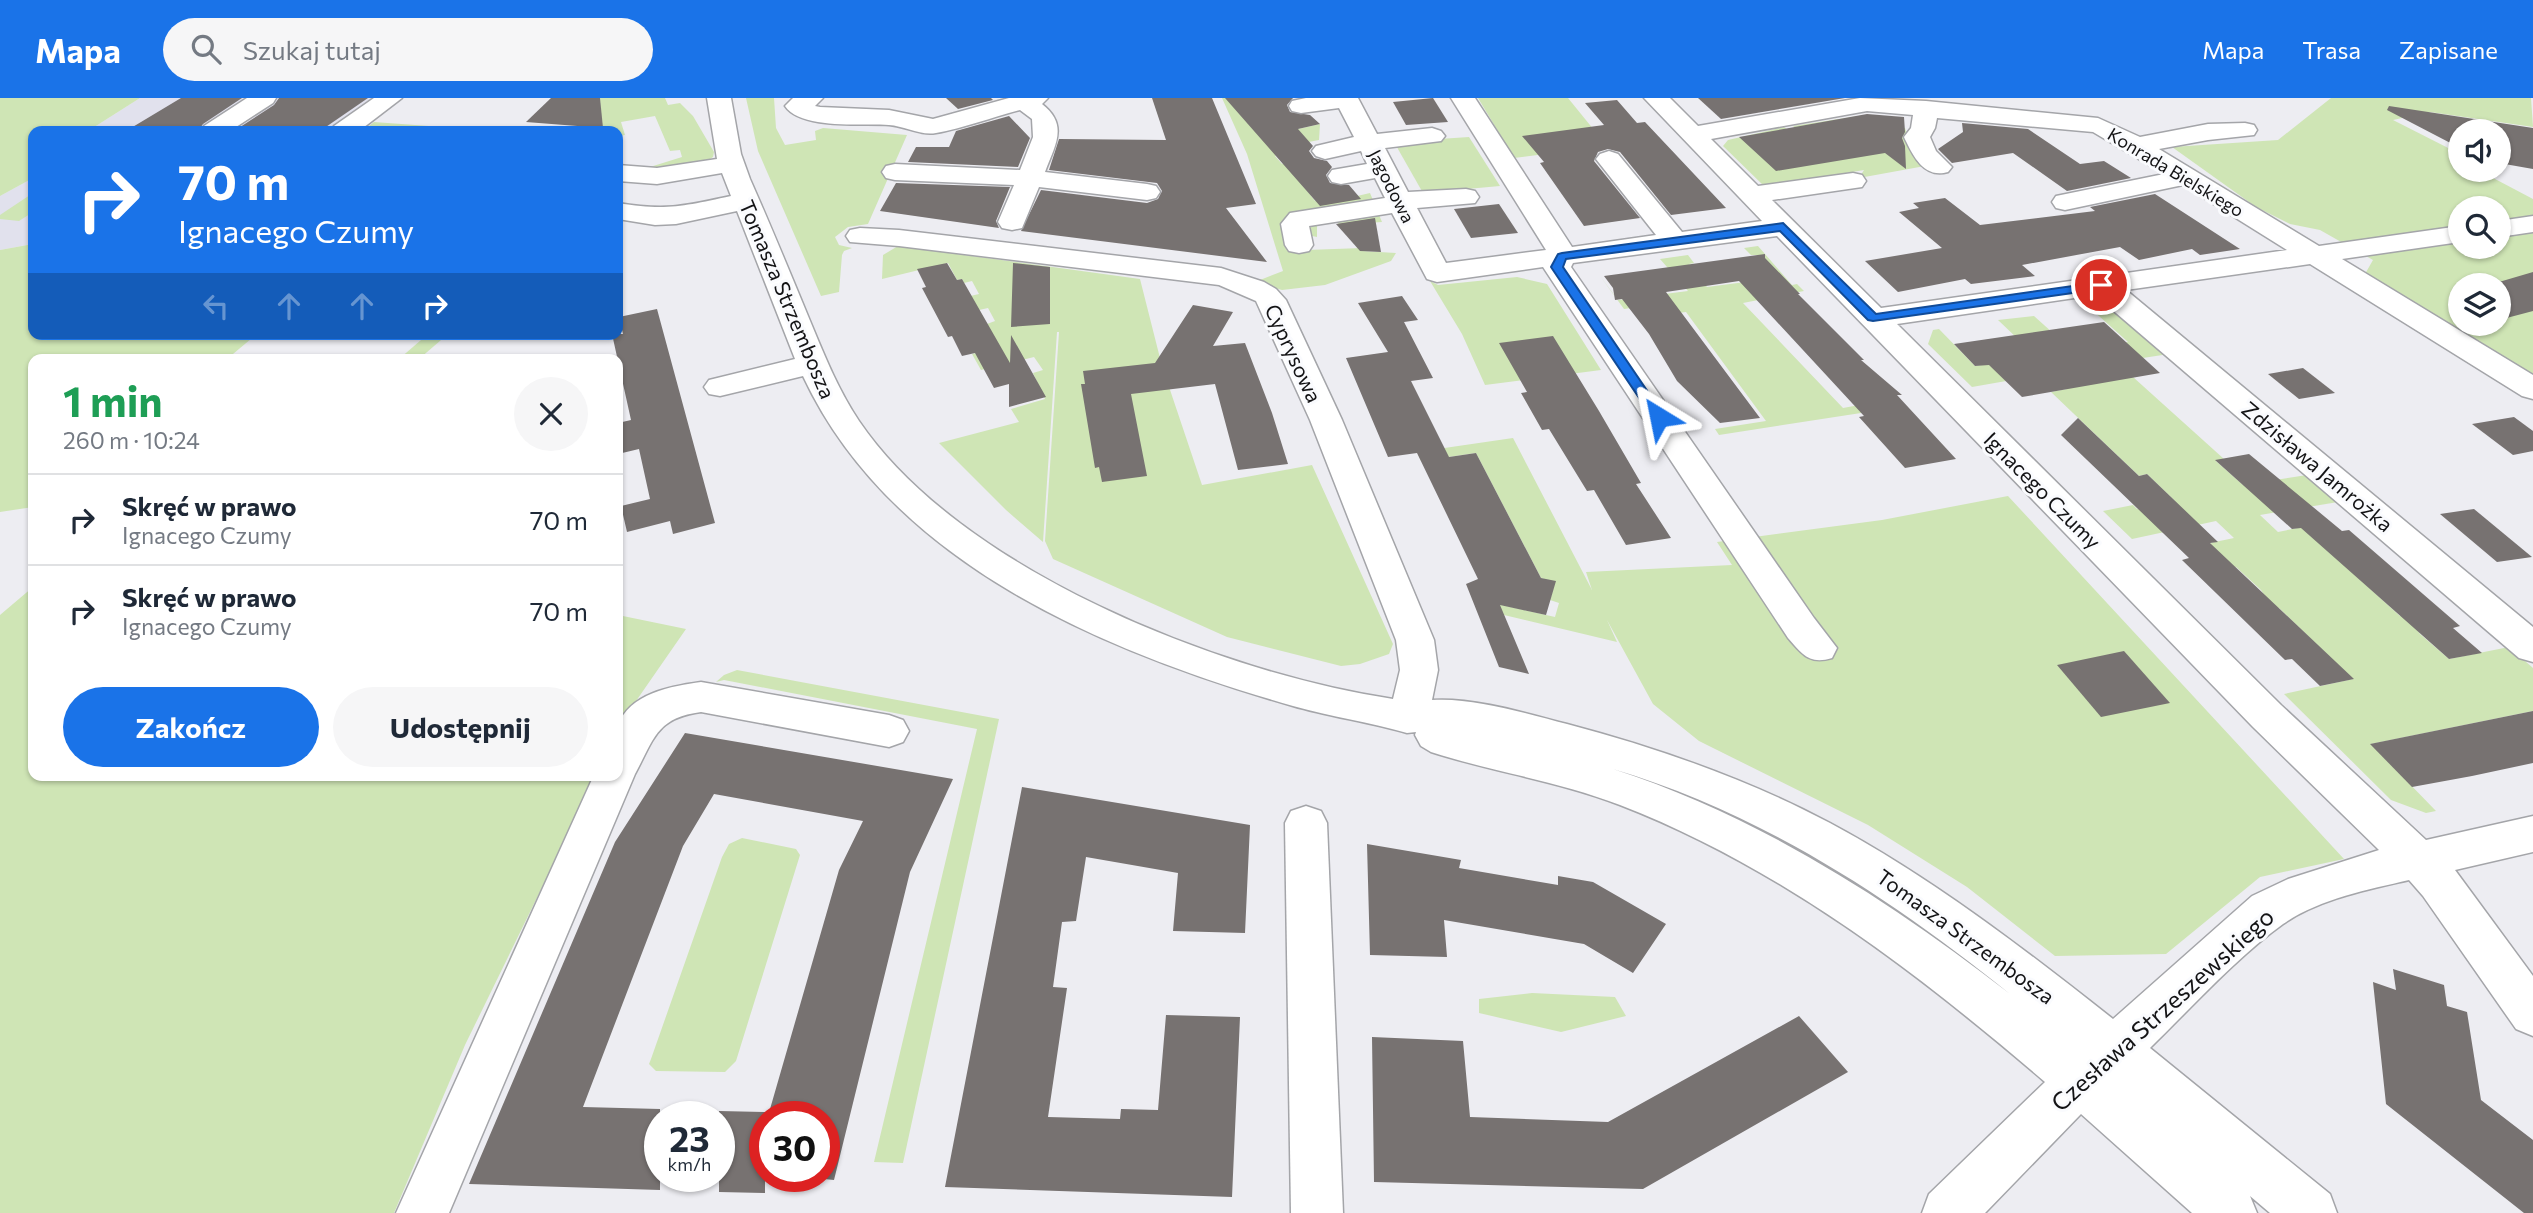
<!DOCTYPE html>
<html lang="pl">
<head>
<meta charset="utf-8">
<style>
	body { margin:0; font-family:Commissioner,sans-serif; background:#f6f6f7; color:#1f2937; height:100vh; display:flex; flex-direction:column; font-size:26px; white-space:nowrap }
	* { box-sizing:border-box; margin:0 }
	p { font-size:23px; color:#747a83 }
	.icon { flex:none; width:38px; height:38px; fill:none; stroke:currentColor; stroke-width:2; stroke-linecap:round; stroke-linejoin:round }
	.map { position:relative; flex:1; overflow:hidden }
	.panel { position:absolute; left:28px; top:256px; width:595px; height:427px; display:flex; flex-direction:column; background:#fff; border-radius:14px; box-shadow:0 2px 5px #0004 }
	.panel>* { flex:none }
	.top-card { position:absolute; left:28px; top:28px; width:595px; height:214px; border-radius:14px; box-shadow:0 2px 5px #0004; background:#1a73e8; color:#fff; overflow:hidden }
	.buttons { position:absolute; left:2448px; top:21px; display:grid; gap:14px }
	.buttons a { display:grid; place-items:center; width:63px; height:63px; border-radius:50%; background:#fff; box-shadow:0 2px 5px #0004; font-size:35px }
	.speed { position:absolute; left:644px; top:1003px; display:flex; gap:14px; font-size:35px; font-weight:700; text-align:center }
	.speed>* { display:grid; place-content:center; width:91px; height:91px; border-radius:50%; background:#fff; box-shadow:0 2px 5px #0004; line-height:1 }
	.speed small { font-size:18px; font-weight:400 }
	.speed .limit { border:10px solid #d22; background:#fff; color:#111 }
	.pin { position:absolute; display:grid; place-items:center; width:60px; height:60px; color:#fff; margin:-30px; border:4px solid #fff; border-radius:50%; box-shadow:0 2px 7px #0007 }
	.me { position:absolute; width:77px; margin:-38px; rotate:325deg; stroke-linejoin:round; filter:drop-shadow(0 0 5px #0008) }
	.turn { display:flex; align-items:center; gap:24px; height:147px; padding:0 35px; font-size:32px }
	.turn .icon { width:91px; height:91px; stroke-width:2.5 }
	.turn b { display:block; font-size:49px; line-height:60px }
	.lanes { display:flex; align-items:center; height:66px; padding:0 35px; background:#0003; justify-content:center; gap:35px; direction:ltr }
	.lanes .off { opacity:.35 }
	.round { display:grid; place-items:center; flex:none; width:74px; height:74px; border-radius:37px; background:#f6f6f7 }
	.overview { display:flex; align-items:center; justify-content:space-between; height:119px; padding:0 35px }
	h1 { font-size:42px; font-weight:700; line-height:52px; color:#1e9e55 }
	.button { display:flex; gap:14px; margin-top:auto; padding:14px 35px }
	.button a { flex:1; height:80px; border-radius:42px; background:#1a73e8; color:#fff; font-size:28px; font-weight:700; line-height:80px; text-align:center }
	.button a+a { background:#f6f6f7; color:#1f2937 }
	ul { padding:0; list-style:none }
	li { display:flex; align-items:center; gap:21px; height:91px; padding:0 35px; border-top:2px solid #e0e1e3 }
	li div { flex:1 }
	li b { display:block; font-size:26px }
	li em { font-style:normal }
	header { display:flex; align-items:center; gap:42px; box-sizing:border-box; height:98px; padding:0 35px; background:#1a73e8; color:#fff }
	header strong { font-size:33px }
	nav { display:flex; gap:38px; margin-inline-start:auto; font-size:24px }
	.search { width:490px; height:63px; background:#f6f6f7; display:flex; align-items:center; gap:18px; box-sizing:border-box; padding:0 24px; border-radius:38px; color:#747a83; font-size:26px }
	.map>svg:first-child { display:block }
	.built { fill:#e1e1ed }
	.green { fill:#cfe5b5; fill-rule:evenodd }
	.building { fill:#777271 }
	.lines { fill:none; stroke-linecap:round; stroke-linejoin:round }
	.minor-casing { stroke:#a4a5a9; stroke-width:3 }
	.minor { fill:#fff; fill-rule:evenodd }
	.route { fill:#1a73e8; stroke:#114b97; stroke-width:2 }
	.labels { text-anchor:middle; dominant-baseline:central; stroke-width:6; stroke-linejoin:round; paint-order:stroke }
	.far-street-label { font-size:18px; fill:#131315; stroke:#fafbfe }
	.street-label { font-size:21px; fill:#131315; stroke:#fafbfe }
	.near-street-label { font-size:24px; fill:#131315; stroke:#fafbfe }
</style>
</head>
<body>
<header>
<strong>Mapa</strong>
<div class="search"><svg class="icon" aria-label="search" viewBox="0 0 24 24"><circle cx="10" cy="10" r="6"/><path d="M15 15l6 6"/></svg>Szukaj tutaj</div>
<nav><a>Mapa</a><a>Trasa</a><a>Zapisane</a></nav>
</header>
<div class="map">
<svg width="2533" height="1115" viewBox="0 0 2533 1115">
	<rect width="100%" height="100%" fill="#ededf2"/>
	<!-- built -->
	<g class="built">
		<polygon points="140,0 375,0 328,33 88,33"/>
		<polygon points="33,80 33,146 0,152 0,98"/>
	</g>
	<!-- green -->
	<g class="green">
		<polygon points="0,0 140,0 88,33 33,33 33,80 0,98"/>
		<polygon points="600,0 665,0 668,7 680,5 693,18 714,54 713,59 702,66 699,64 663,70 650,69 682,59 680,52 670,53 655,18 621,24 625,37 619,38 618,33 555,33 556,28 601,31"/>
		<polygon points="746,0 774,0 776,30 785,47 816,42 815,33 823,30 907,37 868,126 848,129 835,139 839,147 852,150 844,153 842,157 839,194 821,198 758,53"/>
		<polygon points="1222,0 1250,0 1285,34 1320,26 1319,42 1293,47 1275,58 1282,66 1286,65 1315,103 1319,102 1323,106 1370,95 1382,124 1339,127 1338,125 1317,124 1317,139 1312,138 1307,152 1362,150 1362,153 1396,155 1391,163 1325,187 1282,192 1255,184 1283,173 1247,56"/>
		<polygon points="1478,0 1568,0 1607,48 1514,60"/>
		<path d="M2331,0H2531L2533,29L2430,14L2393,22L2460,56V72H2478L2533,101V278L2365,176L2373,162L2320,132L2290,126L2256,109L2172,49L2278,42ZM2460,110H2499V149H2460ZM2460,187H2499V226H2460Z"/>
		<polygon points="1865,17 1882,27 1905,30 1915,59 1925,68 1859,80 1864,72 1765,89 1723,48 1728,42 1784,29 1789,33 1797,31 1793,28"/>
		<polygon points="374,24 497,33 421,33 369,28"/>
		<polygon points="1469,39 1500,88 1423,95 1394,44"/>
		<polygon points="33,95 33,114 19,123 0,121 0,117"/>
		<polygon points="33,146 33,236 257,236 227,261 33,261 33,409 0,414 0,152"/>
		<polygon points="898,148 1140,181 1162,268 1202,387 1312,367 1393,546 1389,556 1360,566 1341,568 1227,539 1053,461 1045,443 1059,234 1057,234 1043,444 1006,412 939,345 1019,324 1011,311 1045,301 1033,275 1043,272 1034,259 981,272 972,256 997,250 987,226 995,223 988,210 943,220 936,206 979,196 972,183 964,185 962,181 957,182 948,165 882,181 883,157"/>
		<polygon points="1758,148 1792,187 1797,186 1804,193 1743,205 1843,310 1892,301 1900,309 1719,337 1715,331 1766,323 1686,214 1638,220 1631,210 1624,211 1600,178 1618,202 1688,193 1660,161 1688,157 1694,165 1689,166 1707,189 1776,180 1757,157 1751,157 1744,150"/>
		<polygon points="1517,179 1547,186 1601,272 1485,287 1462,236 1430,183 1438,187"/>
		<polygon points="2096,209 2123,218 2169,256 2123,263 2133,279 2224,361 2216,363 2243,387 2307,377 2338,404 2260,417 2278,434 2302,429 2400,518 2406,517 2420,536 2449,561 2509,549 2533,570 2533,613 2371,646 2436,713 2426,715 2391,702 2284,596 2353,581 2279,510 2273,511 2261,492 2236,469 2230,470 2210,445 2234,440 2216,423 2132,441 2103,413 2133,407 2137,411 2175,403 2147,376 2139,378 2051,294 2067,291 2029,279 1972,289 1928,246 1933,232 1939,231 1975,268 2037,259 1998,222 2034,218 2073,253 2128,244 2090,210"/>
		<polygon points="428,236 448,236 419,261 399,261"/>
		<polygon points="1513,340 1592,492 1586,474 1732,467 1717,444 1882,422 2008,398 2344,761 2260,779 2166,856 2055,858 1967,789 1868,727 1699,643 1653,606 1607,522 1617,544 1504,517 1498,506 1555,519 1559,505 1550,502 1555,484 1541,480 1476,355 1421,363 1417,354"/>
		<polygon points="33,489 33,677 597,677 465,947 394,1115 0,1115 0,517"/>
		<polygon points="618,517 686,531 627,616 618,634"/>
		<polygon points="737,572 999,621 903,1065 874,1064 977,631 724,582 716,584 724,577"/>
		<polygon points="742,740 796,751 800,757 736,963 725,974 656,973 649,966 651,961 722,759 729,746"/>
		<polygon points="1532,895 1615,899 1626,918 1561,934 1479,915 1479,901"/>
	</g>
	<!-- building -->
	<g class="building">
		<polygon points="181,0 242,0 203,26 198,33 126,33"/>
		<polygon points="279,0 368,0 320,33 234,33 274,7"/>
		<polygon points="551,0 600,0 603,30 526,24"/>
		<polygon points="946,0 991,0 993,2 958,11"/>
		<polygon points="1152,0 1212,0 1256,106 1226,110 1267,164 1021,133 1041,92 1147,105 1158,101 1162,93 1157,85 1049,72 1059,41 1166,42"/>
		<polygon points="1225,0 1293,0 1287,7 1290,14 1310,17 1320,26 1298,31 1313,48 1309,53 1314,60 1327,63 1332,69 1326,77 1330,85 1349,87 1361,101 1320,108"/>
		<polygon points="1433,0 1448,24 1406,27 1393,4"/>
		<polygon points="1698,0 1845,0 1721,21"/>
		<polygon points="1617,2 1637,25 1645,24 1726,110 1671,117 1620,54 1608,51 1598,54 1594,63 1640,120 1584,128 1540,65 1544,64 1522,38 1604,27 1585,5"/>
		<polygon points="2389,8 2533,30 2533,71 2499,65 2499,33 2460,33 2460,50 2387,12"/>
		<polygon points="1867,16 1904,19 1905,34 1902,40 1905,48 1906,71 1885,55 1776,73 1739,39"/>
		<polygon points="1009,18 1030,40 1018,69 908,64 916,49 949,49 956,33"/>
		<polygon points="1962,25 2028,31 2080,66 2104,63 2131,80 2067,93 2013,55 1952,65 1938,51 1963,34"/>
		<polygon points="896,85 1010,89 996,123 999,130 880,113"/>
		<polygon points="2155,96 2240,151 2200,157 2192,151 2139,162 2120,149 2022,167 2035,178 1971,186 1965,181 1898,194 1865,163 1942,150 1899,114 1919,110 1913,105 1945,100 1980,127 2095,113 2090,109"/>
		<polygon points="1499,106 1518,135 1471,140 1454,111"/>
		<polygon points="1375,120 1381,154 1360,153 1336,126"/>
		<polygon points="1765,156 1765,160 1800,196 1798,196 1864,262 1861,262 1902,297 1897,297 1956,361 1905,370 1859,319 1864,318 1739,183 1666,194 1760,320 1720,325 1677,283 1649,236 1622,201 1615,202 1613,190 1604,178"/>
		<polygon points="947,165 957,182 962,181 1010,265 1011,237 1046,299 1009,309 1009,286 994,290 975,255 962,258 952,238 948,239 922,190 926,189 917,171"/>
		<polygon points="1013,165 1050,169 1050,226 1011,229"/>
		<polygon points="2533,174 2533,213 2499,222 2499,184"/>
		<polygon points="1402,198 1418,222 1404,224 1433,280 1411,283 1449,359 1476,355 1541,480 1556,483 1546,517 1500,507 1529,576 1499,569 1466,486 1478,481 1417,355 1388,359 1346,260 1388,254 1358,205"/>
		<polygon points="1193,207 1233,214 1213,248 1245,245 1272,315 1288,366 1238,372 1215,286 1131,296 1147,378 1102,384 1099,369 1095,370 1081,286 1085,286 1083,273 1155,265"/>
		<polygon points="657,211 715,425 673,436 670,423 627,434 621,408 650,401 639,351 618,356 618,325 631,322 612,236 623,236 619,219"/>
		<polygon points="2104,224 2160,275 2022,299 1989,267 1975,268 1954,246"/>
		<polygon points="1553,238 1599,313 1641,385 1636,386 1671,440 1626,447 1594,392 1587,393 1549,331 1542,332 1521,295 1527,294 1499,245"/>
		<polygon points="2303,270 2335,295 2299,301 2268,276"/>
		<polygon points="2514,319 2533,333 2533,353 2513,357 2472,326"/>
		<polygon points="2078,320 2139,378 2147,376 2218,444 2210,445 2354,581 2320,588 2292,561 2285,562 2182,462 2189,460 2061,337"/>
		<polygon points="2249,356 2342,433 2349,432 2460,528 2453,530 2482,555 2449,561 2301,430 2292,431 2215,362"/>
		<polygon points="2474,411 2532,459 2497,464 2440,416"/>
		<polygon points="2124,553 2170,605 2101,619 2057,567"/>
		<polygon points="2533,613 2533,665 2472,678 2412,689 2370,646"/>
		<polygon points="685,635 953,681 910,774 834,1082 824,1081 824,1018 768,1018 839,772 863,723 714,696 683,748 583,1009 660,1011 660,1092 469,1086 615,744"/>
		<polygon points="1022,689 1250,727 1245,835 1173,833 1178,775 1086,759 1076,823 1062,824 1053,889 1067,890 1048,1019 1120,1021 1121,1011 1158,1012 1166,917 1240,919 1232,1099 945,1089"/>
		<polygon points="1367,746 1461,762 1459,770 1558,787 1558,778 1593,784 1666,826 1633,875 1584,846 1444,822 1447,859 1370,857"/>
		<polygon points="2393,871 2444,887 2447,908 2467,914 2481,1002 2533,1042 2533,1115 2524,1115 2386,1006 2373,884 2396,892"/>
		<polygon points="1799,918 1848,974 1643,1091 1374,1084 1372,939 1463,943 1470,1019 1608,1024"/>
		<polygon points="719,1013 765,1014 765,1095 719,1094"/>
	</g>
	<g class="lines">
		<!-- minor casing -->
		<g class="minor-casing">
			<g id="minor">
				<polygon points="247,0 276,0 273,5 230,33 201,33 204,28"/>
				<polygon points="374,0 402,0 359,33 331,33 334,28"/>
				<path d="M707,0H731L741,56L750,81C770,126 789,172 808,218C823,254 837,290 859,323C960,472 1220,575 1393,601L1400,572L1396,542L1310,322L1256,203L1219,187L899,148L850,144L846,138L850,132L860,130L899,132L1221,170L1264,184L1276,191L1286,202L1342,322L1434,542L1438,572L1432,602C1473,599 1528,616 1567,626C1658,650 1747,681 1830,725C1931,779 2023,850 2113,921L2252,798L2288,781L2379,752L2253,629L1777,138L1573,165L1571,169L1814,520L1837,550L1832,560C1809,567 1802,556 1788,540L1543,169L1437,184L1427,181L1392,115L1309,128L1313,147L1309,153L1299,155L1289,153L1285,147L1281,126L1290,115L1385,100L1375,80L1341,86L1332,84L1328,78L1332,72L1367,66L1361,53L1325,61L1316,58L1312,53L1316,48L1354,39L1339,10L1301,15L1292,13L1289,8L1292,3L1306,0H1358L1377,36L1432,30L1441,33L1445,38L1441,43L1385,50L1408,94L1466,91L1475,93L1479,99L1475,105L1417,110L1446,165L1546,152L1451,0H1475L1572,149L1656,137L1596,61L1600,56L1609,53L1618,56L1682,134L1762,123L1644,0H1670L1698,28L1860,0L1926,3L2098,20L2140,39L2208,26L2245,25L2254,27L2257,32L2254,37L2208,42L2159,51L2319,148L2460,128V144L2342,161L2533,277V301L2522,298L2310,166L2126,192L2533,529V564L2519,560L2095,197L1897,226L2281,607L2426,742L2533,718V754L2455,772L2533,878V938L2516,931L2423,798L2409,782C2367,792 2319,801 2283,826C2238,858 2190,911 2150,950L2330,1096L2337,1115H2270L2250,1098L2257,1115H2192L2081,1016L1985,1115H1922L1929,1096L2045,984C1917,874 1778,768 1620,707C1558,683 1493,674 1431,654L1421,648L1415,637L1416,634L1407,635C1370,624 1331,619 1293,608C1105,554 891,466 803,278L720,298L709,296L704,289L709,282L795,261L737,113L676,126L655,127L618,121V105C666,113 685,108 731,98L722,75L657,86L618,83V67L657,70L717,61ZM1867,13L1913,17L1911,30L1904,39C1913,58 1924,81 1948,74L1952,69L1936,53L1930,39L1935,30L1937,20L2093,34L2164,76L2056,98L2052,104L2056,110L2065,112L2183,87L2287,152L1881,210L1772,102L1862,89L1866,83L1862,77L1853,75L1758,88L1711,41ZM1613,671C1761,715 1891,800 2010,896C1890,803 1759,718 1613,671Z"/>
				<path d="M793,0H823L815,8L820,9L889,12L933,21L1009,0H1048L1042,6C1069,27 1055,47 1045,74L1147,86L1156,88L1160,94L1156,100L1147,102L1039,89L1022,130L1012,132L1002,130L998,124L1014,87L895,82L886,80L882,74L886,68L895,66L1020,72L1033,39L1032,21L1020,12C993,19 964,30 936,35C921,38 904,28 889,27C862,25 801,32 785,8Z"/>
				<polygon points="2533,118 2533,134 2499,139 2499,123"/>
				<path d="M701,584L889,617L903,622L909,633L903,644L889,649L701,614C656,620 654,641 635,676L449,1115H396L594,677H618C618,663 614,642 618,628C629,595 672,588 701,584Z"/>
				<polygon points="1306,708 1321,713 1327,725 1343,1115 1291,1115 1285,725 1291,713"/>
			</g>
		</g>
		<!-- minor -->
		<use href="#minor" class="minor"/>
	</g>
	<!-- route -->
	<polygon class="route" points="1783,125 1876,216 2101,184 2107,187 2101,191 1873,223 1868,222 1780,133 1566,161 1563,169 1665,319 1659,323 1654,322 1551,169 1558,156 1562,155"/>
	<g class="labels">
		<!-- far-street labels -->
		<g class="far-street-label">
			<text transform="translate(2176 74) rotate(31)">Konrada Bielskiego</text>
			<text transform="translate(1392 88) rotate(63)">Jagodowa</text>
		</g>
		<!-- street labels -->
		<g class="street-label">
			<text transform="translate(788 201) rotate(67)">Tomasza Strzembosza</text>
			<text transform="translate(1294 255) rotate(65)">Cyprysowa</text>
			<text transform="translate(2318 368) rotate(40)">Zdzisława Jamrożka</text>
			<text transform="translate(2043 392) rotate(45)">Ignacego Czumy</text>
			<text transform="translate(1966 838) rotate(36)">Tomasza Strzembosza</text>
		</g>
		<!-- near-street labels -->
		<g class="near-street-label">
			<text transform="translate(2162 911) rotate(-42)">Czesława Strzeszewskiego</text>
		</g>
	</g>
</svg>
<div class="buttons">
<a><svg class="icon" aria-label="sound" viewBox="0 0 24 24"><path d="M4 9h4l5-4v14l-5-4H4zM17 9q2 3 0 6"/></svg></a>
<a><svg class="icon" aria-label="search" viewBox="0 0 24 24"><circle cx="10" cy="10" r="6"/><path d="M15 15l6 6"/></svg></a>
<a><svg class="icon" aria-label="layers" viewBox="0 0 24 24"><path d="M12 4l9 5-9 5-9-5zM3 14l9 5 9-5"/></svg></a>
</div>
<div class="speed"><div>23<small>km/h</small></div><div class="limit">30</div></div>
<div class="pin" style="left:2101px;top:187px;background:#d93025"><svg class="icon" aria-label="arrive" viewBox="0 0 24 24"><path d="M6 21V4h12l-3 4 3 4H6"/></svg></div>
<svg class="me" style="left:1659px;top:319px" viewBox="-20 -20 40 40"><path d="M0-17L14 15 0 8-14 15z" fill="#1a73e8" stroke="#fff" stroke-width="4"/></svg>
<div class="top-card">
<div class="turn"><svg class="icon" aria-label="right" viewBox="0 0 24 24"><path d="M7 20v-9h11M14 6l5 5-5 5"/></svg><div><b>70 m</b>Ignacego Czumy</div></div>
<div class="lanes"><svg class="icon off" aria-label="left" viewBox="0 0 24 24"><path d="M17 20v-9H6M10 6l-5 5 5 5"/></svg><svg class="icon off" aria-label="ahead" viewBox="0 0 24 24"><path d="M12 20V5M6 11l6-6 6 6"/></svg><svg class="icon off" aria-label="ahead" viewBox="0 0 24 24"><path d="M12 20V5M6 11l6-6 6 6"/></svg><svg class="icon" aria-label="right" viewBox="0 0 24 24"><path d="M7 20v-9h11M14 6l5 5-5 5"/></svg></div>
</div>
<section class="panel">
<div class="overview"><div><h1>1 min</h1><p>260 m · 10:24</p></div><a class="round"><svg class="icon" aria-label="close" viewBox="0 0 24 24"><path d="M6 6l12 12M18 6L6 18"/></svg></a></div>
<ul>
<li><svg class="icon" aria-label="right" viewBox="0 0 24 24"><path d="M7 20v-9h11M14 6l5 5-5 5"/></svg><div><b>Skręć w prawo</b><p>Ignacego Czumy</p></div><em>70 m</em></li>
<li><svg class="icon" aria-label="right" viewBox="0 0 24 24"><path d="M7 20v-9h11M14 6l5 5-5 5"/></svg><div><b>Skręć w prawo</b><p>Ignacego Czumy</p></div><em>70 m</em></li>
</ul>
<div class="button"><a>Zakończ</a><a>Udostępnij</a></div>
</section>
</div>
</body>
</html>
